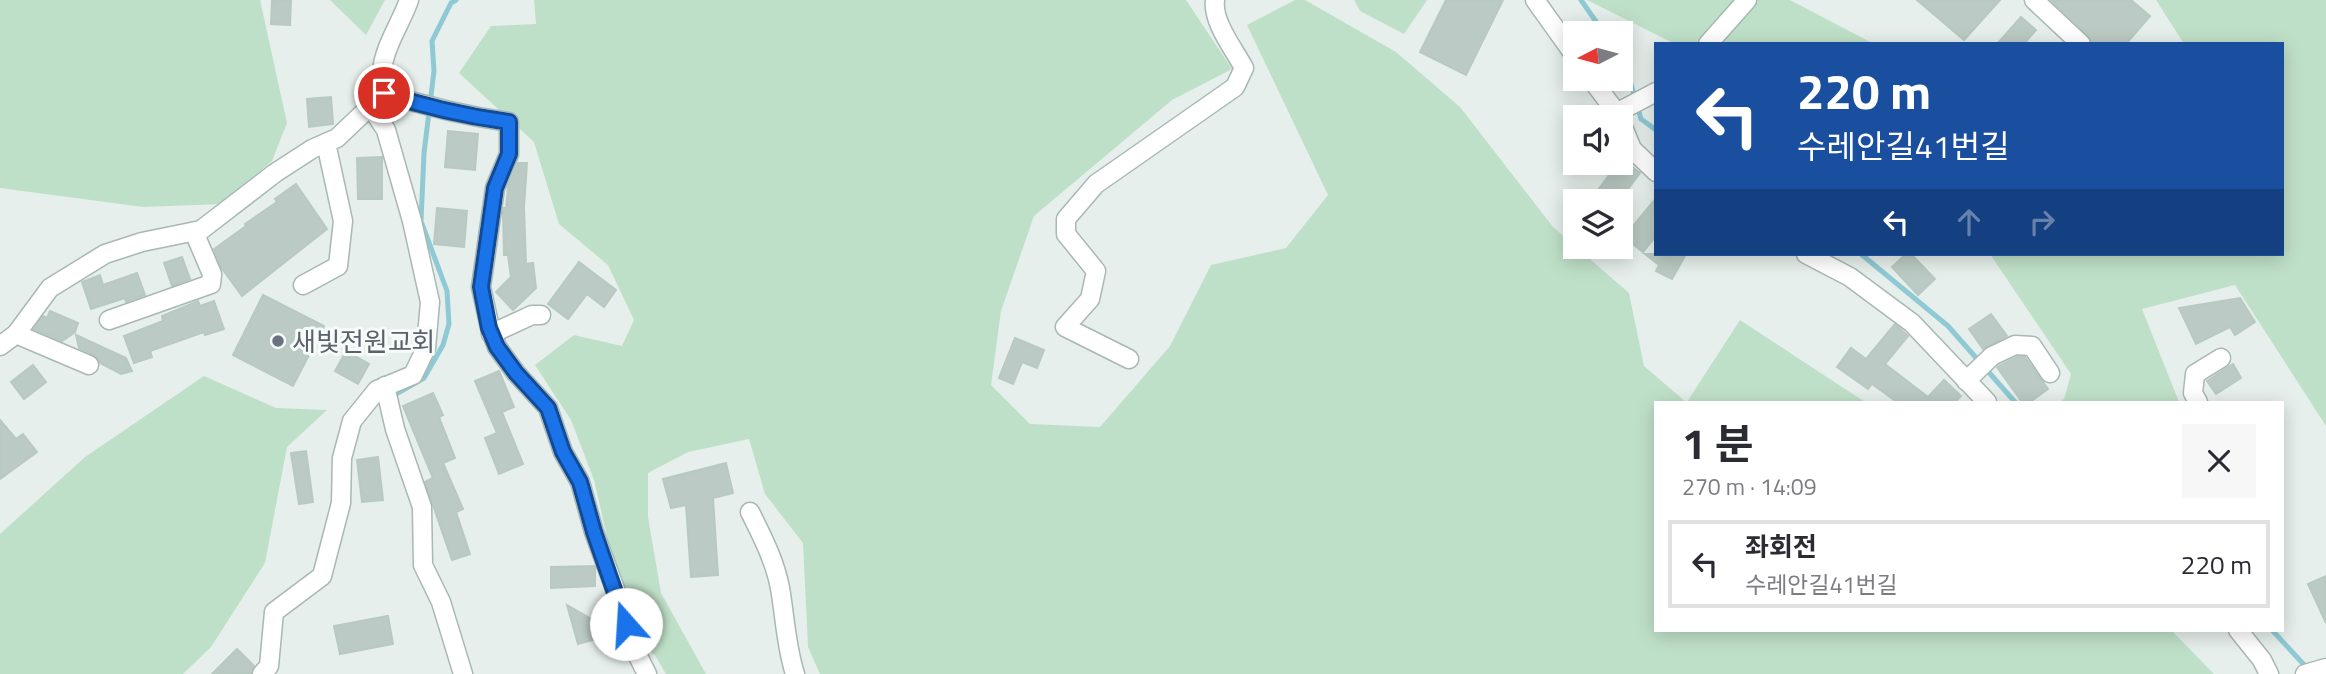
<!DOCTYPE html>
<html lang="ko">
<head>
<meta charset="utf-8">
<style>
	body { margin:0; font-family:"Titillium Web","Noto Sans KR",sans-serif; background:#f7f7f7; color:#2b2b33; height:100vh; display:flex; flex-direction:column; font-size:26px; white-space:nowrap }
	* { box-sizing:border-box; margin:0 }
	p { font-size:23px; color:#7c7c81 }
	.icon { flex:none; width:38px; height:38px; fill:none; stroke:currentColor; stroke-width:2; stroke-linecap:round; stroke-linejoin:round }
	.map { position:relative; flex:1; overflow:hidden }
	.details { position:absolute; left:1654px; top:401px; width:630px; height:231px; display:flex; flex-direction:column; background:#fff; border-radius:0px; box-shadow:0 4px 18px #0003 }
	.details>* { flex:none }
	.top-card { position:absolute; left:1654px; top:42px; width:630px; height:214px; border-radius:0px; box-shadow:0 4px 18px #0003; background:#1a4fa0; color:#fff; overflow:hidden }
	.needle { width:46px; rotate:264deg }
	.controls { position:absolute; left:1563px; top:21px; display:grid; gap:14px }
	.controls a { display:grid; place-items:center; width:70px; height:70px; border-radius:0px; background:#fff; box-shadow:0 4px 18px #0003; font-size:35px }
	.pin { position:absolute; display:grid; place-items:center; width:60px; height:60px; color:#fff; margin:-30px; border:4px solid #fff; border-radius:50%; box-shadow:0 2px 7px #0007 }
	.me { position:absolute; width:77px; margin:-38px; rotate:341deg; stroke-linejoin:round; filter:drop-shadow(0 0 5px #0008) }
	.turn { display:flex; align-items:center; gap:24px; height:147px; padding:0 28px; font-size:32px }
	.turn .icon { width:91px; height:91px; stroke-width:2.5 }
	.turn b { display:block; font-size:49px; line-height:60px }
	.lanes { display:flex; align-items:center; height:66px; padding:0 28px; background:#0003; justify-content:center; gap:35px; direction:ltr }
	.lanes .off { opacity:.35 }
	.round { display:grid; place-items:center; flex:none; width:74px; height:74px; border-radius:0px; background:#f7f7f7 }
	.head { display:flex; align-items:center; justify-content:space-between; height:119px; padding:0 28px }
	h1 { font-size:42px; font-weight:700; line-height:52px }
	ul { padding:0; list-style:none }
	li { display:flex; align-items:center; gap:21px; height:88px; margin:0 14px 10px; padding:0 14px; border:4px solid #e1e1e2; border-radius:0px }
	li div { flex:1 }
	li b { display:block; font-size:26px }
	li em { font-style:normal }
	.map>svg:first-child { display:block }
	.green { fill:#bfe0c8 }
	.lines { fill:none; stroke-linecap:round; stroke-linejoin:round }
	.stream { stroke:#8ec9d4; stroke-width:5 }
	.building { fill:#bbcac4; stroke:#b8c9c2; stroke-width:2 }
	.minor-casing { stroke:#a8b8b2; stroke-width:21 }
	.minor { stroke:#fff; stroke-width:18 }
	.route-casing { stroke:#114b97; stroke-width:18 }
	.route { stroke:#1a73e8; stroke-width:12 }
	.worship-dot { fill:#6b7280; stroke:#f7fbf9; stroke-width:2.5 }
	.labels { text-anchor:middle; dominant-baseline:central; stroke-width:6; stroke-linejoin:round; paint-order:stroke }
	.worship-label { font-size:26px; fill:#5b616d; stroke:#f7fbf9; text-anchor:start }
</style>
</head>
<body>
<div class="map">
<svg width="2326" height="674" viewBox="0 0 2326 674">
	<rect width="100%" height="100%" fill="#e6efeb"/>
	<!-- green -->
	<g class="green">
		<polygon points="0,0 260,0 287,123 272,161 222,204 143,207 0,188"/>
		<polygon points="330,0 385,0 366,35"/>
		<polygon points="534,0 1186,0 1232,69 1172,100 1034,216 1001,311 991,385 1030,424 1100,427 1170,346 1211,265 1286,248 1328,195 1247,25 1295,0 1305,0 1396,52 1460,107 1553,227 1629,293 1644,366 1686,402 1656,402 1656,630 2171,630 2214,674 820,674 808,647 803,543 765,494 749,439 688,452 648,473 648,517 661,593 706,674 666,674 655,655 631,642 594,480 571,420 535,365 574,335 622,346 634,320 608,265 559,224 534,142 459,73 491,26 536,24"/>
		<polygon points="1354,0 1427,0 1404,34 1360,11"/>
		<polygon points="1587,0 1790,0 1874,44 1675,44"/>
		<polygon points="2156,0 2326,0 2326,426 2235,285 2142,309 2179,402 2060,402 2064,399 2071,374 1990,254 2282,254 2282,44 2184,44"/>
		<polygon points="1740,320 1865,402 1687,402"/>
		<polygon points="204,376 276,408 327,410 287,447 265,563 211,647 183,674 0,674 0,534 85,457"/>
	</g>
	<g class="lines">
		<!-- stream -->
		<g class="stream">
			<polyline points="1581,0 1604,33"/>
			<polyline points="1620,62 1629,77 1641,119 1656,130"/>
			<polyline points="1861,254 1948,326 2015,402"/>
			<polyline points="396,394 424,378 443,345 449,324 447,291 421,221 424,153 434,71 432,41 451,3 456,0"/>
			<polyline points="2272,630 2307,668"/>
		</g>
	</g>
	<!-- building -->
	<g class="building">
		<polygon points="272,0 291,0 290,25 271,24"/>
		<polygon points="1446,0 1503,0 1466,75 1420,52"/>
		<polygon points="1917,0 2000,0 1964,40"/>
		<polygon points="2051,0 2131,0 2150,16 2126,44 2092,44 2089,36"/>
		<polygon points="2021,17 2036,30 2024,44 1997,44"/>
		<polygon points="331,97 333,124 309,127 307,99"/>
		<polygon points="448,131 478,134 475,170 445,167"/>
		<polygon points="382,157 382,199 358,199 357,158"/>
		<polygon points="1621,159 1640,173 1619,201 1590,201 1618,163 1620,163"/>
		<polygon points="518,163 527,163 524,208 526,264 533,263 536,288 513,310 496,292 511,277 508,255 504,255 503,212 504,208 506,208 508,187"/>
		<polygon points="296,184 327,229 242,296 221,267 214,249 246,226 245,224 277,202 275,199"/>
		<polygon points="1656,198 1656,236 1643,252 1624,237"/>
		<polygon points="437,208 467,211 464,247 434,244"/>
		<polygon points="1645,254 1686,254 1672,279 1656,271 1659,265"/>
		<polygon points="1906,254 1911,254 1935,279 1918,295 1892,267"/>
		<polygon points="182,257 190,279 172,286 164,263"/>
		<polygon points="579,262 616,290 604,307 587,294 568,319 548,304"/>
		<polygon points="137,273 145,295 126,302 125,298 91,309 82,282 100,275 103,285"/>
		<polygon points="263,295 324,326 293,386 233,355"/>
		<polygon points="2240,298 2255,322 2235,335 2230,327 2196,344 2179,308"/>
		<polygon points="198,301 200,306 214,301 224,329 205,335 204,332 150,351 152,357 134,363 124,336 163,321 162,316"/>
		<polygon points="50,311 78,323 75,332 62,341 34,329 43,316 47,318"/>
		<polygon points="1991,314 2007,336 1983,349 1969,329"/>
		<polygon points="1895,324 1908,336 1885,364 1928,397 1944,380 1961,396 1955,402 1897,402 1872,384 1868,389 1837,367 1851,348 1866,359"/>
		<polygon points="76,335 126,358 132,371 121,374 100,363 94,355 79,348"/>
		<polygon points="1015,338 1044,350 1037,368 1022,362 1013,384 999,378"/>
		<polygon points="346,351 369,364 358,384 335,371"/>
		<polygon points="2017,357 2025,357 2048,389 2030,402 2022,402 1997,367"/>
		<polygon points="2233,364 2241,378 2216,394 2207,381"/>
		<polygon points="33,365 46,382 24,399 11,382"/>
		<polygon points="499,371 514,407 502,412 523,464 499,474 485,438 497,433 475,381"/>
		<polygon points="433,393 443,415 439,417 455,458 443,463 463,509 456,512 470,554 452,560 425,482 433,478 403,406"/>
		<polygon points="0,420 16,439 23,434 37,452 0,479"/>
		<polygon points="306,451 313,502 299,504 291,453"/>
		<polygon points="378,457 383,500 362,502 357,460"/>
		<polygon points="726,463 733,493 713,498 718,575 691,577 686,505 671,508 663,479"/>
		<polygon points="595,566 595,586 551,588 551,567"/>
		<polygon points="2326,576 2326,623 2308,584"/>
		<polygon points="567,605 600,624 603,637 578,644"/>
		<polygon points="388,616 393,644 340,654 334,626"/>
		<polygon points="237,649 254,666 251,673 212,674"/>
	</g>
	<g class="lines">
		<!-- minor casing -->
		<g class="minor-casing">
			<g id="minor">
				<path d="M409,0C401,23 385,45 382,70C382,77 384,86 384,93C425,106 466,116 509,122V154L495,188L481,287L490,328L497,347L516,373L548,408L563,452L580,482L594,532L621,605L631,642L647,674"/>
				<polyline points="1535,0 1575,56"/>
				<polyline points="2034,0 2081,44"/>
				<polyline points="1708,44 1747,0"/>
				<polyline points="1591,79 1620,117"/>
				<polyline points="1618,112 1656,92"/>
				<polyline points="1620,120 1632,149 1656,172"/>
				<polyline points="1806,254 1850,277 1912,323 1987,402"/>
				<polyline points="303,285 338,266 343,221 326,143"/>
				<polyline points="109,320 211,284 212,274 194,232"/>
				<polyline points="16,334 89,365"/>
				<polyline points="491,334 532,315 541,315"/>
				<polyline points="0,346 16,334 50,288 105,254 142,242 201,230 275,173 312,149 337,138 379,98"/>
				<path d="M1129,359L1065,327L1090,299L1096,271L1066,234V219L1096,184L1235,87L1244,68C1234,49 1212,22 1215,0"/>
				<polyline points="1966,381 1992,356 2015,345 2032,346 2050,373"/>
				<polyline points="385,386 395,429 422,507 423,565 441,602 463,674"/>
				<polyline points="2198,402 2193,393 2195,374 2221,358"/>
				<path d="M750,512C762,536 775,561 780,588C785,617 786,646 795,674"/>
				<polyline points="2238,630 2262,660 2269,674"/>
				<polyline points="262,674 269,666 274,612 322,576 341,503 342,458 352,421 377,390 413,375 426,348 430,302 412,221 386,130 370,106"/>
				<polyline points="2305,674 2326,668"/>
			</g>
		</g>
		<!-- minor -->
		<use href="#minor" class="minor"/>
	</g>
	<g class="lines">
		<!-- route casing -->
		<g class="route-casing">
			<path id="route" d="M384,93C425,107 466,116 509,122V154L495,188L481,287L489,328L497,347L516,373L548,408L563,452L580,482L594,532L626,624"/>
		</g>
		<!-- route -->
		<use href="#route" class="route"/>
	</g>
	<!-- markers -->
	<circle class="worship-dot" cx="278" cy="341" r="7"/>
	<g class="labels">
		<!-- worship labels -->
		<g class="worship-label">
			<text x="292" y="341">새빛전원교회</text>
		</g>
	</g>
</svg>
<div class="controls">
<a><svg class="needle" viewBox="-14 -14 28 28"><path d="M0-13l5 13h-10z" fill="#e53935"/><path d="M0 13l5-13h-10z" fill="#7c7c81"/></svg></a>
<a><svg class="icon" aria-label="sound" viewBox="0 0 24 24"><path d="M4 9h4l5-4v14l-5-4H4zM17 9q2 3 0 6"/></svg></a>
<a><svg class="icon" aria-label="layers" viewBox="0 0 24 24"><path d="M12 4l9 5-9 5-9-5zM3 14l9 5 9-5"/></svg></a>
</div>
<div class="pin" style="left:384px;top:93px;background:#d93025"><svg class="icon" aria-label="arrive" viewBox="0 0 24 24"><path d="M6 21V4h12l-3 4 3 4H6"/></svg></div>
<svg class="me" style="left:626px;top:624px" viewBox="-20 -20 40 40"><circle r="19" fill="#fff"/><path d="M0-13L10 11 0 6-10 11z" fill="#1a73e8"/></svg>
<div class="top-card">
<div class="turn"><svg class="icon" aria-label="left" viewBox="0 0 24 24"><path d="M17 20v-9H6M10 6l-5 5 5 5"/></svg><div><b>220 m</b>수레안길41번길</div></div>
<div class="lanes"><svg class="icon" aria-label="left" viewBox="0 0 24 24"><path d="M17 20v-9H6M10 6l-5 5 5 5"/></svg><svg class="icon off" aria-label="ahead" viewBox="0 0 24 24"><path d="M12 20V5M6 11l6-6 6 6"/></svg><svg class="icon off" aria-label="right" viewBox="0 0 24 24"><path d="M7 20v-9h11M14 6l5 5-5 5"/></svg></div>
</div>
<section class="details">
<div class="head"><div><h1>1 분</h1><p>270 m · 14:09</p></div><a class="round"><svg class="icon" aria-label="close" viewBox="0 0 24 24"><path d="M6 6l12 12M18 6L6 18"/></svg></a></div>
<ul>
<li><svg class="icon" aria-label="left" viewBox="0 0 24 24"><path d="M17 20v-9H6M10 6l-5 5 5 5"/></svg><div><b>좌회전</b><p>수레안길41번길</p></div><em>220 m</em></li>
</ul>
</section>
</div>
</body>
</html>
